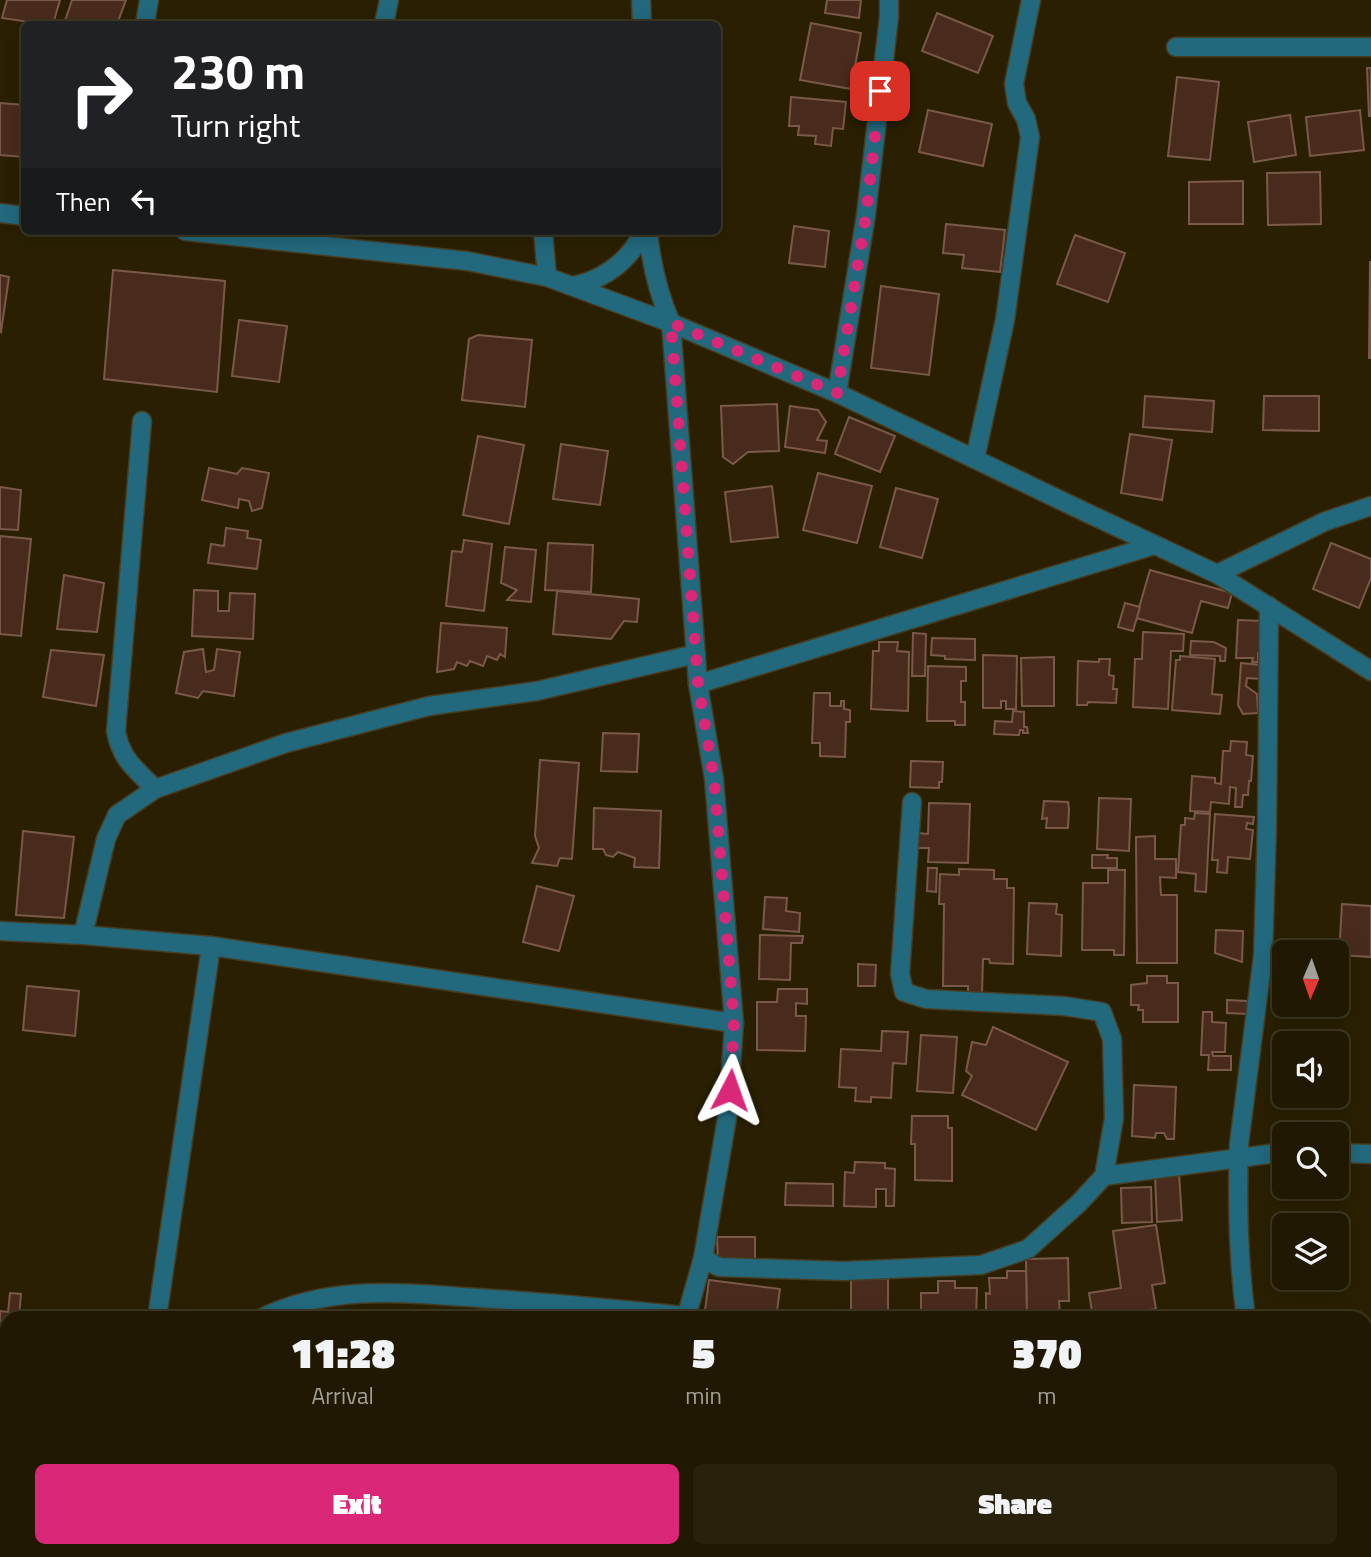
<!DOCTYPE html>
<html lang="en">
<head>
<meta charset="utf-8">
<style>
	body { margin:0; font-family:"Titillium Web",sans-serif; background:#28210b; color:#f1f3f6; height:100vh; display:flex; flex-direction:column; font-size:26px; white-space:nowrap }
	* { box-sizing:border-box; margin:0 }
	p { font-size:23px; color:#a2a099 }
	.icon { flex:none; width:38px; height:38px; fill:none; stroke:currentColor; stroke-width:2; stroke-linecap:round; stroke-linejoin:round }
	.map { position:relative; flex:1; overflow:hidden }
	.drawer { position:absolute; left:0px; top:1311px; width:1372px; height:247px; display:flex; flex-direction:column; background:#201801; border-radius:21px 21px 0 0; box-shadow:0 4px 18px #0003,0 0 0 2px #3d3723 }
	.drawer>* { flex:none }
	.top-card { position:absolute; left:21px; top:21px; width:700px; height:214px; border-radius:10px; box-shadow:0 4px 18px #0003,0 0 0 2px #3d3723; background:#202124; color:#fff; overflow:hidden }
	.needle { width:46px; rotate:182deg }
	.tools { position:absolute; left:1272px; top:940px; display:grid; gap:14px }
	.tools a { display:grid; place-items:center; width:77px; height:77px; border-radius:10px; background:#201801; box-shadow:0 4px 18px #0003,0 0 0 2px #3d3723; font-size:35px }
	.pin { position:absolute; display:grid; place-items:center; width:60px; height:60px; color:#fff; margin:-30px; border-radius:14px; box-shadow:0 4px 10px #0006 }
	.me { position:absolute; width:77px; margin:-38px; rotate:4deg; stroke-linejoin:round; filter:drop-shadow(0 0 5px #0008) }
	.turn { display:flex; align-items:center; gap:24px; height:147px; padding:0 35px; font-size:32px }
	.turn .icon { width:91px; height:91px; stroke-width:2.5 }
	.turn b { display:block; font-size:49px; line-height:60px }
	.then { display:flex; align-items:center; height:66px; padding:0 35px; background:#0003; gap:14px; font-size:26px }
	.eta { display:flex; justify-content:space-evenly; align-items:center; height:119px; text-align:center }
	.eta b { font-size:42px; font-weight:800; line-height:49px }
	.action { display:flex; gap:14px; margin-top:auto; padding:14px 35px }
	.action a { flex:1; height:80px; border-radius:10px; background:#db2777; color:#fff; font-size:28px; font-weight:800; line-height:80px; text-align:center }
	.action a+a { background:#28210b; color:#f1f3f6 }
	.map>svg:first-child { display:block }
	.building { fill:#492b1d; stroke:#7a594a; stroke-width:2 }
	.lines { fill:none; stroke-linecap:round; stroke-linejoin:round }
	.minor-casing { stroke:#463d20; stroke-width:21 }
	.tertiary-casing { stroke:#463d20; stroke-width:21 }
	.minor { stroke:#23697e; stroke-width:18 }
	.tertiary { stroke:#23697e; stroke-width:18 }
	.route { stroke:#db2777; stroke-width:12; stroke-dasharray:0 21.6 }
</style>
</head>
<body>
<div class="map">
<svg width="1371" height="1557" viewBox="0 0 1371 1557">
	<rect width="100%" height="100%" fill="#2a2001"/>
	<!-- building -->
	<g class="building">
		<polygon points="7,0 60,0 53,24 43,24 2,18"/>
		<polygon points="72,0 126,0 117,24 64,24"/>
		<polygon points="827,0 861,0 859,18 825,13"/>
		<polygon points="937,13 993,36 978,73 922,51"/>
		<polygon points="811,23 861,33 851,89 800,80"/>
		<polygon points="1367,68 1371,68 1371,116 1369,116"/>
		<polygon points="1177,77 1219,82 1210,160 1168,156"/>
		<polygon points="791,97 846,102 843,129 833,128 831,146 815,144 816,136 798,135 799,126 789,126"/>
		<polygon points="0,103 24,105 24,157 0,155"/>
		<polygon points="928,110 992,124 983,166 919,152"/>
		<polygon points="1360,110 1364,150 1310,156 1306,117"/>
		<polygon points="1290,115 1296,155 1254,162 1248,122"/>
		<polygon points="1320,172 1321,224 1268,225 1267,173"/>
		<polygon points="1243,181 1243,224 1189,224 1189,182"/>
		<polygon points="946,224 1005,230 1000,272 962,268 964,255 943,253"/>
		<polygon points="794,226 829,231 825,267 789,263"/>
		<polygon points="1075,235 1125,253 1108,302 1057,284"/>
		<polygon points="1370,262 1371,262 1371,358 1369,358"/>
		<polygon points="113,270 225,281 217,392 104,379"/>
		<polygon points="0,275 9,277 1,332 0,331"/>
		<polygon points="881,286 939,294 929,375 871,368"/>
		<polygon points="239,320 287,326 279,382 232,376"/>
		<polygon points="478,335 532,340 525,407 462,400 469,339"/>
		<polygon points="1145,396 1214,401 1212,432 1143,427"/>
		<polygon points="1264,396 1319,396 1319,431 1263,430"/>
		<polygon points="777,404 779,451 748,452 733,464 723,457 721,406"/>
		<polygon points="790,406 818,410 826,422 817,440 827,441 825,453 785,447"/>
		<polygon points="849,417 895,436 880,472 835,454"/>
		<polygon points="1130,434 1172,440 1162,500 1121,493"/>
		<polygon points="478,436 524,445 509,524 463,515"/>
		<polygon points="561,444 608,451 600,505 553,499"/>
		<polygon points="209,468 237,474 242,468 269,473 262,508 252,511 249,501 239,499 238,508 202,500"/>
		<polygon points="818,473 872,486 857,543 803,530"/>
		<polygon points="772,486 778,537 731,542 725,492"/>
		<polygon points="0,487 21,490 18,530 0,529"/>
		<polygon points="896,488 938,499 922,558 880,547"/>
		<polygon points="226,528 248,531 247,538 261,540 257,569 208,563 211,544 224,546"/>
		<polygon points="0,536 31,539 21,636 0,634"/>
		<polygon points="464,540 492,544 484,611 446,606 452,551 462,552"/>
		<polygon points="548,543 593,545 591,592 545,590"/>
		<polygon points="1331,543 1371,559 1371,578 1359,608 1313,589"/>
		<polygon points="505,547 536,550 531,602 507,600 517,590 501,583"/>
		<polygon points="1150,570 1232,593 1228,608 1201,601 1192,633 1136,618"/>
		<polygon points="64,575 104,583 97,632 57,629"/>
		<polygon points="194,590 218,591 218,611 229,611 230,593 255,594 253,639 192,636"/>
		<polygon points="557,591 639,599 637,622 624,621 611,639 553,634"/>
		<polygon points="1125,603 1140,607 1133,631 1118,627"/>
		<polygon points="1238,620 1264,621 1262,653 1258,653 1258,662 1252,662 1253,658 1236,658"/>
		<polygon points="441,623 507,628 505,657 500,654 497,660 487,656 483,666 470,661 467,666 457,662 454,669 437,672"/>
		<polygon points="1143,632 1184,634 1183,651 1171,651 1168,709 1133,707 1135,659 1142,659"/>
		<polygon points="913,633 926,634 925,676 912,676"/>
		<polygon points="932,638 975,639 975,660 945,659 945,656 931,655"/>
		<polygon points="1191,641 1214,642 1226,648 1225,661 1220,661 1220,656 1190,655"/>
		<polygon points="879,642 898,642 897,651 909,652 908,711 871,709 873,651 879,651"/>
		<polygon points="203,649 206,672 214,670 217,649 240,652 234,696 203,691 198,698 176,693 184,652"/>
		<polygon points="51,650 104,655 96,706 43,697"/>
		<polygon points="983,655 1017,656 1016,709 1006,709 1006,701 1001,701 1001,708 983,708"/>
		<polygon points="1180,656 1215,659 1212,694 1222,695 1220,714 1172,710 1176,660 1180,660"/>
		<polygon points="1054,657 1054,706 1022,706 1021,658"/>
		<polygon points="1099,659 1110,659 1109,675 1114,676 1113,689 1117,689 1116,703 1088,702 1087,705 1077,705 1078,661 1099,662"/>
		<polygon points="1241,663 1261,665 1260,679 1247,678 1246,686 1257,694 1258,713 1243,714 1238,705"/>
		<polygon points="928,666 966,667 966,681 961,681 961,702 965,702 965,725 955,725 955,721 927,721"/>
		<polygon points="814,693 830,693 830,706 841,706 841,701 844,701 844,709 850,710 850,722 846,722 845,757 820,756 820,743 812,743"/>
		<polygon points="1013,711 1024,712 1024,727 1027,727 1028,733 1023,733 1023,730 1020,730 1019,735 994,734 995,721 1012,722"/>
		<polygon points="603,733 639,734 637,772 601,771"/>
		<polygon points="1231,741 1247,742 1246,755 1253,756 1251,781 1249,781 1248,795 1243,795 1242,807 1235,807 1236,788 1230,787 1229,804 1211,802 1210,812 1190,811 1192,776 1215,778 1215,783 1221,784 1223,751 1230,751"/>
		<polygon points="540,760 579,763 572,859 560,858 557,866 532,863 539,848 535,836"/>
		<polygon points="911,761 943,762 942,782 939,782 939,788 910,787"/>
		<polygon points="1099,798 1131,799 1129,851 1097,849"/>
		<polygon points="1044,801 1068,802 1069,809 1068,828 1046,828 1047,818 1042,819"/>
		<polygon points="929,803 970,804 968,863 928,862 929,848 917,848 917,833 928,834"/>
		<polygon points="594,808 661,811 659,868 634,867 635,858 618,852 613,857 606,855 603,849 593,849"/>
		<polygon points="1195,813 1210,814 1206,892 1195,891 1196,874 1178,872 1181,825 1185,825 1185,818 1194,819"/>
		<polygon points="1215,814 1254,817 1253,824 1247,823 1246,829 1253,830 1250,859 1228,857 1227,873 1217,872 1218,860 1212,860"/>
		<polygon points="23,831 74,837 64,918 16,915"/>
		<polygon points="1155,836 1155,859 1176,859 1176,878 1160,877 1161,895 1177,895 1177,963 1137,963 1136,837"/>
		<polygon points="1092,855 1108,855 1107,858 1117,858 1117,868 1092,868"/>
		<polygon points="928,868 937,868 936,892 927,891"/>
		<polygon points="959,869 994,870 994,879 1007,879 1007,888 1014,888 1013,964 990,963 989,959 983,959 982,993 968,992 968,986 943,986 944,904 939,904 940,874 959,875"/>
		<polygon points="1108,870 1125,870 1124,955 1114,955 1114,950 1082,950 1083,883 1108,883"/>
		<polygon points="537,886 574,896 559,951 523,942"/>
		<polygon points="765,897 787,898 786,911 800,913 799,932 763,929"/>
		<polygon points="1029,903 1057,904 1056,914 1062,915 1061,956 1027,954"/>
		<polygon points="1342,904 1371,906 1371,957 1339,955"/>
		<polygon points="1216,930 1243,931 1242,962 1215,953"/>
		<polygon points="760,935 803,936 802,943 791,943 790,980 759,979"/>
		<polygon points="858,964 876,965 875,986 858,986"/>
		<polygon points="1147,976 1167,976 1167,983 1178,983 1178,1022 1143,1022 1143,1010 1138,1010 1139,1005 1131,1005 1131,985 1147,983"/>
		<polygon points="27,986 79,991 75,1036 23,1030"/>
		<polygon points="778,989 807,989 807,1004 796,1003 796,1016 806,1016 805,1051 757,1050 757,1002 777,1002"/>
		<polygon points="1227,1000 1247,1001 1247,1014 1227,1013"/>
		<polygon points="1203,1012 1212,1012 1212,1022 1226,1023 1225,1052 1212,1052 1213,1056 1231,1056 1231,1070 1208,1070 1209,1055 1201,1055"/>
		<polygon points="993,1027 1068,1062 1036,1130 962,1095 972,1076 966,1071 972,1042 986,1045"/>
		<polygon points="882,1031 908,1032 906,1064 893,1063 891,1098 871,1097 871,1102 855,1101 856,1088 839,1087 841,1049 881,1051"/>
		<polygon points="921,1035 957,1037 953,1093 917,1091"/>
		<polygon points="1134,1085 1176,1087 1174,1139 1167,1139 1164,1133 1156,1133 1155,1138 1132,1136"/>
		<polygon points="912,1116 948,1116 948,1128 952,1128 952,1181 915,1180 915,1144 911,1144"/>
		<polygon points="855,1162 885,1163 885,1168 895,1169 894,1206 886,1206 886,1189 876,1189 876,1207 844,1206 845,1172 854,1173"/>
		<polygon points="1179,1173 1182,1220 1157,1222 1155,1175"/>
		<polygon points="786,1183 833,1184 833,1206 785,1205"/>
		<polygon points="1151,1187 1152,1222 1122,1223 1121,1188"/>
		<polygon points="1156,1225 1165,1283 1152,1285 1156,1309 1148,1310 1150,1318 1093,1318 1089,1293 1121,1288 1113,1231"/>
		<polygon points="717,1237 755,1237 755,1262 718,1262"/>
		<polygon points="1068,1258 1069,1301 1059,1301 1060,1318 1027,1318 1026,1259"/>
		<polygon points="1007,1271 1026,1271 1027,1318 986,1318 986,1293 990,1294 989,1278 1007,1278"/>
		<rect x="851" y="1279" width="37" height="34"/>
		<polygon points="709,1280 780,1289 776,1318 704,1318"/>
		<polygon points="938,1281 955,1281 955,1288 977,1288 976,1318 938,1318 938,1314 921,1314 921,1293 938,1293"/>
		<polygon points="10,1293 21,1294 19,1318 7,1318 7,1360 0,1359 0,1311 8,1312"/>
		<polygon points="1365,1411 1368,1411 1370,1461 1365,1462"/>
		<rect x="696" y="1550" width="20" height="7"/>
		<polygon points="721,1550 794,1550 794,1557 723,1557 723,1551"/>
		<polygon points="820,1550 839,1550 838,1554 845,1554 845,1550 873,1550 873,1554 869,1554 869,1557 797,1557 797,1554 819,1555"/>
	</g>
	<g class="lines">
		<!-- minor casing -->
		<g class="minor-casing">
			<g id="minor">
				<polyline points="641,0 642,24"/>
				<polyline points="145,24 149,0"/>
				<polyline points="384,24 389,0"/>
				<polyline points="1176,47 1371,47"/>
				<polyline points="543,231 547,277"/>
				<path d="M648,231C651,264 658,293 671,323L698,684L714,779L734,1023L728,1112L703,1258L686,1318"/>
				<path d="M573,286C606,279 629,261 644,231"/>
				<polyline points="837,393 866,215 889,17 889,0"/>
				<path d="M142,421L116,731C121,760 136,769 155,789"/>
				<polyline points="975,459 1005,320 1030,137 1026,119 1017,103 1014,84 1031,0"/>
				<polyline points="1217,574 1326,521 1371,506"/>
				<polyline points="698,684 1155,545"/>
				<polyline points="912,802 900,974 904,992 926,999 1064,1006 1102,1012 1112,1039 1114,1118 1104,1176"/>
				<polyline points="0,931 83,935 106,839 117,815 155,789 286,743 429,706 537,691 696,654"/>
				<polyline points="83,935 211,946 734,1023"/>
				<polyline points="1337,1153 1371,1154"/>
				<polyline points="703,1258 719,1267 844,1271 981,1265 1028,1249 1079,1203 1104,1176 1284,1152"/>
				<polyline points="157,1318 211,946"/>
				<path d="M262,1318C331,1284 404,1293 478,1298C548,1302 617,1309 687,1316"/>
				<path d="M1246,1318C1238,1260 1237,1203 1239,1144L1263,956L1267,824L1269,606"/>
				<polyline points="397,1550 403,1557"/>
				<polyline points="1276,1550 1280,1557"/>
				<polyline points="122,1557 123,1550"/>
				<polyline points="489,1557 510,1550"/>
				<polyline points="669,1557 669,1550"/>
			</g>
		</g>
		<!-- tertiary casing -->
		<g class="tertiary-casing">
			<g id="tertiary">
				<polyline points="0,213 24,216"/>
				<polyline points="185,231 467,261 547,277 671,323 837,393 1083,511 1217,574 1371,671"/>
			</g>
		</g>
		<!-- minor -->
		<use href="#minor" class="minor"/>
		<!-- tertiary -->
		<use href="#tertiary" class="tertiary"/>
	</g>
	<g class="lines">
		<!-- route -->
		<polyline class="route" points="730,1090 734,1023 714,779 698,684 671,323 837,393 866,215 880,91"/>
	</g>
</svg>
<div class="tools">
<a><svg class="needle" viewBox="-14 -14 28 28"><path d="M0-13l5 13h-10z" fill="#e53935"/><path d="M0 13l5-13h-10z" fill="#a2a099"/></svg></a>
<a><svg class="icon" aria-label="sound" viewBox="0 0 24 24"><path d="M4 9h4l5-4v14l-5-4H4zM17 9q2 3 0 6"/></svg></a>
<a><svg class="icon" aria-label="search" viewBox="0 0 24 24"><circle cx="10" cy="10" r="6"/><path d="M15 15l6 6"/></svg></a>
<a><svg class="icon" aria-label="layers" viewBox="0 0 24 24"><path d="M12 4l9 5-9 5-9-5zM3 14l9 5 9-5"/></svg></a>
</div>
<div class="pin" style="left:880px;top:91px;background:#d93025"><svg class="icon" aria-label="arrive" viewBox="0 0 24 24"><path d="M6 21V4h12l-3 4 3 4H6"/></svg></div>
<svg class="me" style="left:730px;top:1090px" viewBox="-20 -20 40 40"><path d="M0-17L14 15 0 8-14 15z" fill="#db2777" stroke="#fff" stroke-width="4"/></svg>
<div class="top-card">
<div class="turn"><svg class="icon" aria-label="right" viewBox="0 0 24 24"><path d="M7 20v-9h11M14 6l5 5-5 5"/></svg><div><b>230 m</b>Turn right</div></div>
<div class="then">Then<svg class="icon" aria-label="left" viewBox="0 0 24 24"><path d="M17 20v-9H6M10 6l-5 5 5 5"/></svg></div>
</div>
<section class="drawer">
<div class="eta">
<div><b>11:28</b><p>Arrival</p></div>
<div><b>5</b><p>min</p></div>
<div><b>370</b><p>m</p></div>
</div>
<div class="action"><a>Exit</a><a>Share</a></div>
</section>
</div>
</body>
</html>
